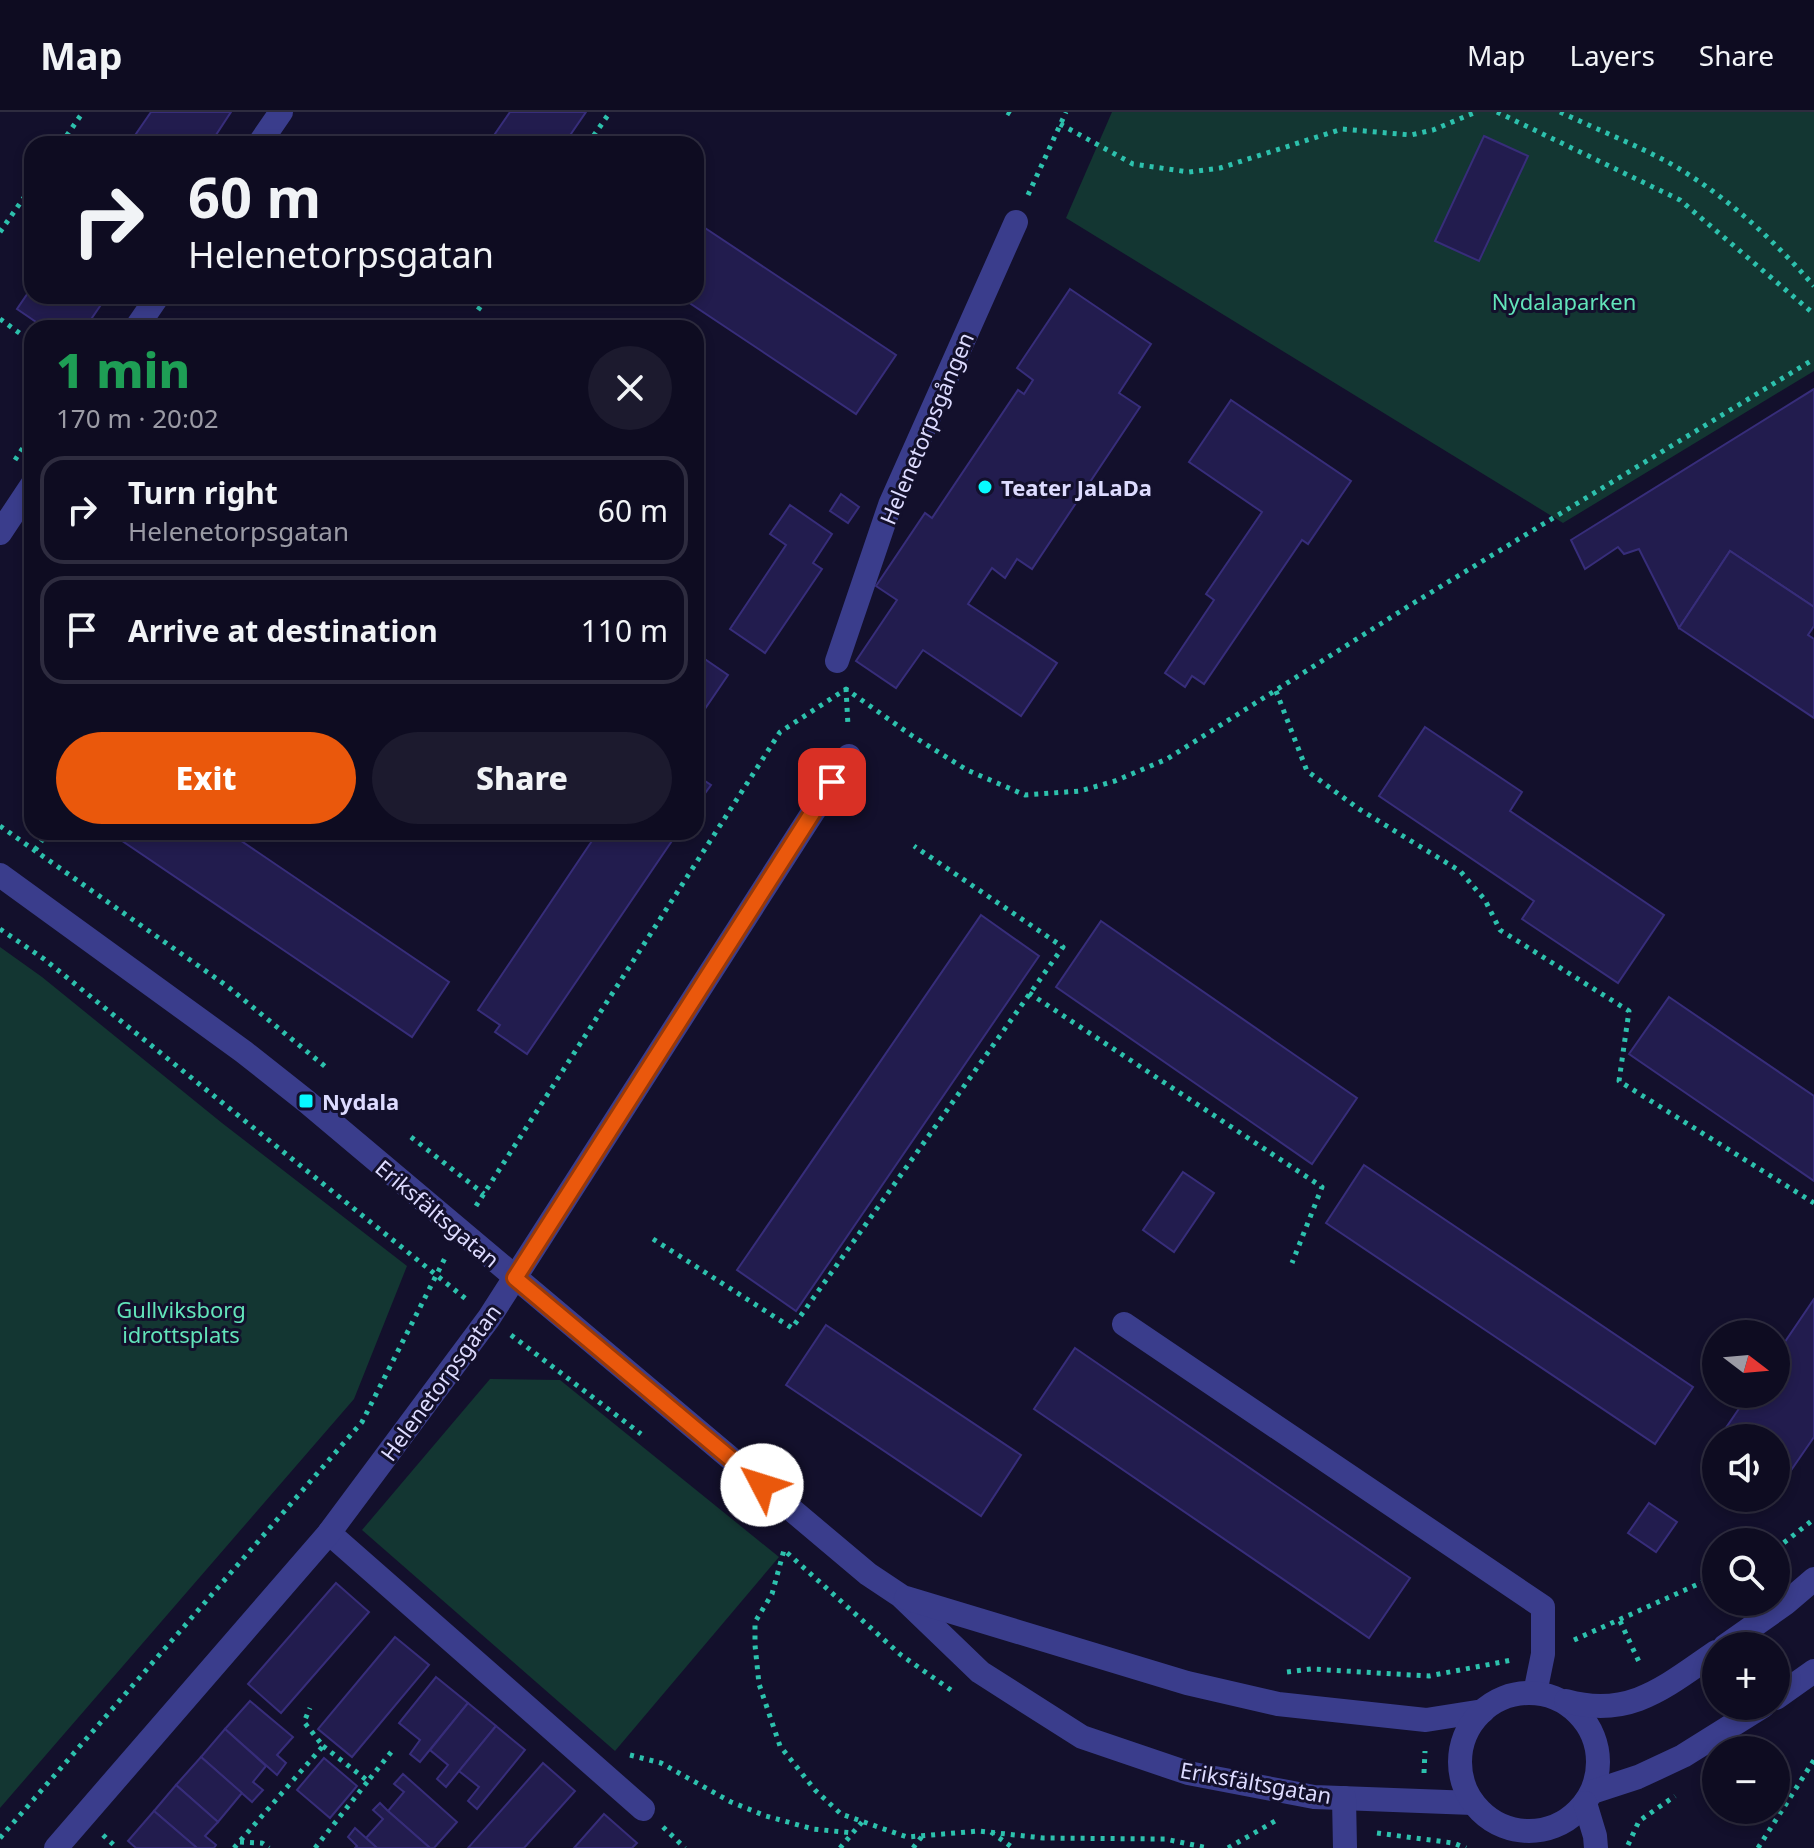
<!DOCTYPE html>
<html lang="en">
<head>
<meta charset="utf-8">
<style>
	body { margin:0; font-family:"Noto Sans",sans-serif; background:#1c1a2e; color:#f1f3f6; height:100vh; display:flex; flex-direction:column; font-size:30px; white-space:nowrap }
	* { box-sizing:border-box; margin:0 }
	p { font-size:26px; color:#9b9ba5 }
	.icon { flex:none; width:44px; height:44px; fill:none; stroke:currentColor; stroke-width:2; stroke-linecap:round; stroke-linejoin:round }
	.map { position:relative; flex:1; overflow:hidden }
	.sheet { position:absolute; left:24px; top:208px; width:680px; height:520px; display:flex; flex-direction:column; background:#0e0c21; border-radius:24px; box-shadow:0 4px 12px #0003,0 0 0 2px #2e2c3f }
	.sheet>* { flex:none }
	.hud { position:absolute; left:24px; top:24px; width:680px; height:168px; border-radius:24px; box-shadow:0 4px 12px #0003,0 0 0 2px #2e2c3f; background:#0e0c21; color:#f1f3f6; overflow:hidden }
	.needle { width:52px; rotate:106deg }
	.fabs { position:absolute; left:1702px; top:1208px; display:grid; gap:16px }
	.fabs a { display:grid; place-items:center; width:88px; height:88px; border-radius:50%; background:#0e0c21; box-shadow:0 4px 12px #0003,0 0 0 2px #2e2c3f; font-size:40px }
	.pin { position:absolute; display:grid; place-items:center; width:68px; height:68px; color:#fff; margin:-34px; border-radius:16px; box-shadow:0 4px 12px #0006 }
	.me { position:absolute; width:88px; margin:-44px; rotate:310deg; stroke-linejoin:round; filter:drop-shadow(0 0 6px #0008) }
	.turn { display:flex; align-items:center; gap:28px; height:168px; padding:0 32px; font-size:36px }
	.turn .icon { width:104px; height:104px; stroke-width:2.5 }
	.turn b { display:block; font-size:56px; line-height:68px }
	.round { display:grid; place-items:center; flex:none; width:84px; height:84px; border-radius:42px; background:#1c1a2e }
	.head { display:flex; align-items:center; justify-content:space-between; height:136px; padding:0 32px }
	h1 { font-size:48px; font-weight:800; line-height:60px; color:#1e9e55 }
	.cta { display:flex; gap:16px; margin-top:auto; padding:16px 32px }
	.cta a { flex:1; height:92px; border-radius:48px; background:#ea580c; color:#fff; font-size:32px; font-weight:800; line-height:92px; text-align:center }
	.cta a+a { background:#1c1a2e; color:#f1f3f6 }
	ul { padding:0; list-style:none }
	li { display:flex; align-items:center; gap:24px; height:108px; margin:0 16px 12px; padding:0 16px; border:4px solid #2e2c3f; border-radius:24px }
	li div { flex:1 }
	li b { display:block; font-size:30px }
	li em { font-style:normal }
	header { display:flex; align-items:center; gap:48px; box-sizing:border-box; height:112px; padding:0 40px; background:#0e0c21; border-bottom:2px solid #2e2c3f }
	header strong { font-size:38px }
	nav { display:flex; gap:44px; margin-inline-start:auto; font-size:28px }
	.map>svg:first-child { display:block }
	.green { fill:#133632 }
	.building { fill:#221c4e; stroke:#372d7a; stroke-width:2 }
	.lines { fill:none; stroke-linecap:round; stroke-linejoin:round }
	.path { stroke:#2dc1ad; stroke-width:5; stroke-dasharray:4 6; stroke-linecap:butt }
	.minor { stroke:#3a3d8c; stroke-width:24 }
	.route-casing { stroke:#983908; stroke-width:20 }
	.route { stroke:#ea580c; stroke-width:14 }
	.poi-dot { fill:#07f9ff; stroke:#13102c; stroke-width:3 }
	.labels { text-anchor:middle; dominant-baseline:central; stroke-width:6; stroke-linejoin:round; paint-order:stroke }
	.park-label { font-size:22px; fill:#62e4ba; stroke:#13102c }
	.street-label { font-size:22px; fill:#dddbff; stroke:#13102c }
	.poi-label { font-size:22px; font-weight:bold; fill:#dddbff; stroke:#13102c; text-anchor:start }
</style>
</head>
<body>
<header>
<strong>Map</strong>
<nav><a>Map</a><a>Layers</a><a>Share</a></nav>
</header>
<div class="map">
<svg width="1814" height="1736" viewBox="0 0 1814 1736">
	<rect width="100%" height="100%" fill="#13102c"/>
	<!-- green -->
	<g class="green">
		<polygon points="1112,0 1814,0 1814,259 1563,411 1066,106"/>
		<polygon points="0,835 42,865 222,1011 407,1154 354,1287 0,1696"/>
		<polygon points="490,1267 560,1268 779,1445 615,1639 362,1418"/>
	</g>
	<!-- building -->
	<g class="building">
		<polygon points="151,0 231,0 210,32 129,32"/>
		<polygon points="510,0 586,0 564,32 488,32"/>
		<polygon points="1484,24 1528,44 1479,149 1435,129"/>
		<polygon points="696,110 896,243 856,302 679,184 696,184"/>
		<polygon points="32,175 32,184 107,184 85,216 60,216 55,213 52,216 45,216 17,197"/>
		<polygon points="1070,177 1151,232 1119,281 1140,295 1032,457 1017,447 1005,466 992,456 968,492 1057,551 1021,604 923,538 896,576 856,549 897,488 876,474 925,401 932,406 1018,278 1024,282 1033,268 1017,256"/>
		<polygon points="1814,277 1814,495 1730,439 1679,516 1639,437 1624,442 1618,435 1585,457 1571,428"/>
		<polygon points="1231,288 1351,369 1308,432 1302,428 1204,572 1192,564 1185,575 1165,561 1214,488 1206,482 1262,400 1189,350"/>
		<polygon points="841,382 859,395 848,411 830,399"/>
		<polygon points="790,393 832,422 813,451 822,457 765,541 730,517 786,433 770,422"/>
		<polygon points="1730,439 1814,495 1814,514 1808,523 1814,527 1814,606 1679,516"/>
		<polygon points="696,541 728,563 696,610"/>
		<polygon points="1425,615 1522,680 1510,699 1664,803 1618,871 1522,807 1534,789 1379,684"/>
		<polygon points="696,663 711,673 696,694"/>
		<polygon points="109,720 228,720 449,870 412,925"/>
		<polygon points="598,720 678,720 527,942 495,920 500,913 478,898"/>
		<polygon points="981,803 1039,844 796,1199 737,1158"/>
		<polygon points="1101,809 1357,986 1312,1052 1056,875"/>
		<polygon points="1669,885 1814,984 1814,1069 1629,942"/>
		<polygon points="1364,1053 1693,1275 1655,1332 1326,1111"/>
		<polygon points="1183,1060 1214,1081 1174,1140 1143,1118"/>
		<polygon points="1814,1187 1814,1325 1783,1370 1776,1366 1776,1326 1719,1326 1749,1282 1776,1282 1776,1243"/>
		<polygon points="826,1213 1021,1343 981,1404 786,1273"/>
		<polygon points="1075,1236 1410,1466 1369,1526 1034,1297"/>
		<polygon points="1649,1391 1677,1410 1656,1440 1628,1421"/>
		<polygon points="336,1471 369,1500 281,1601 248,1572"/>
		<polygon points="395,1525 429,1553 352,1645 318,1617"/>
		<polygon points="436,1565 468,1591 420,1650 410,1642 420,1628 399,1611"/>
		<polygon points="250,1589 293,1625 277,1643 286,1651 277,1663 225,1617"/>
		<polygon points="468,1591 496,1614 446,1675 437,1667 448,1653 430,1638"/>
		<polygon points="496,1614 525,1638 477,1697 468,1689 479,1675 459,1659"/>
		<polygon points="225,1617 266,1654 253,1670 263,1678 252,1690 201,1645"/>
		<polygon points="201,1645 242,1681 218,1710 176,1673"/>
		<polygon points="324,1646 357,1674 330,1706 297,1678"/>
		<polygon points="543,1651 575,1679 524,1736 468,1736"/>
		<polygon points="403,1662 457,1710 434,1736 430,1736 388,1699 404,1680 394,1672"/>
		<polygon points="176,1673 218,1710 205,1724 216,1733 214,1736 197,1736 154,1699"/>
		<polygon points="380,1691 388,1699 430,1736 377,1736 366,1726 383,1707 373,1698"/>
		<polygon points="154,1699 197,1736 136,1736 128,1729"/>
		<polygon points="604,1702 637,1731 632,1736 574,1736"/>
		<polygon points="355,1716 377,1736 355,1736 357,1734 348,1725"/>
	</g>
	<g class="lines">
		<!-- path -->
		<g class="path">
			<polyline points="1007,0 1012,3"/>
			<polyline points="1497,0 1680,88 1814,202"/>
			<path d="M1560,0C1594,16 1629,30 1662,47C1720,78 1771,125 1814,174"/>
			<polyline points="1060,12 1133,52 1189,60 1220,56 1342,17 1411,23 1433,18 1476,0"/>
			<polyline points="61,32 83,0"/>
			<polyline points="588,32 610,0"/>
			<polyline points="1028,83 1066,0"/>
			<polyline points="0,120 32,74"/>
			<polyline points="478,198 488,184"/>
			<polyline points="0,207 32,230"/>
			<polyline points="15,348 32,322"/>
			<polyline points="846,576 848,614"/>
			<polyline points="1276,579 1307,659 1359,697 1460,759 1485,788 1500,818 1629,899 1619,969 1814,1091"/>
			<polyline points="0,714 227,874 327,956"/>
			<polyline points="35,738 48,720"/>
			<polyline points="0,817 44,847 466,1187"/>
			<polyline points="1029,881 1322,1075 1292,1151"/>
			<polyline points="411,1025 484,1082"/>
			<polyline points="476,1094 780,620 846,577 911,623 967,658 1025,683 1080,679 1115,669 1167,647 1412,492 1814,247"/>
			<polyline points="653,1127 792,1216 1063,835 914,734"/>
			<polyline points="511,1223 641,1322"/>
			<polyline points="1776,1437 1814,1407"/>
			<polyline points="1620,1509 1640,1552"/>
			<polyline points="1574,1528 1716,1464"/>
			<polyline points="1287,1560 1311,1557 1429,1564 1512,1548"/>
			<polyline points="951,1578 901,1543 784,1438 772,1482 755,1510 755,1533 759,1572 780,1634 815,1678 841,1702 907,1725 979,1719 1043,1726 1165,1727 1208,1736"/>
			<polyline points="323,1634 368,1669 392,1639"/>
			<polyline points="630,1643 661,1651 731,1690 766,1704 813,1717 853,1721"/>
			<polyline points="1424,1661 1425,1639"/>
			<polyline points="663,1715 685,1736"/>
			<polyline points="991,1720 1013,1736"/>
			<polyline points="1377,1721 1453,1731 1466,1736"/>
			<polyline points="103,1723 117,1736"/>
			<polyline points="0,1726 362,1310 446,1144"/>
			<polyline points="240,1730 262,1731 269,1736"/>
			<polyline points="1628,1733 1639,1709 1675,1684"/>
			<polyline points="234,1736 323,1634 304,1610 310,1596"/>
			<polyline points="315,1736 368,1669"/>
			<polyline points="840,1736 862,1710"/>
			<polyline points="913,1736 923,1723"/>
			<polyline points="1228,1736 1275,1709"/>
			<polyline points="1758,1736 1814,1648"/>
		</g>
		<!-- minor -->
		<g class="minor">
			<polyline points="259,32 281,0"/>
			<polyline points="136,216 158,184"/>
			<polyline points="0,421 32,373"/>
			<polyline points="837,549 890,393 1016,110"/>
			<polyline points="0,763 244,940 306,989 868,1462 901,1484 980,1560 1082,1625 1188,1661 1314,1685 1473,1691"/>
			<polyline points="1124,1212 1543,1495 1543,1542 1535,1581"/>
			<polyline points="329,1421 643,1697"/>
			<polyline points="906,1486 1187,1571 1278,1592 1426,1608 1483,1599"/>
			<polyline points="1725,1534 1786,1491 1814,1467"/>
			<circle cx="1529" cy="1650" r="69"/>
			<polyline points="1776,1586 1814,1559"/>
			<path d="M1566,1589C1630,1607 1666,1574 1716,1540"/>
			<polyline points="1592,1680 1638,1665 1683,1644 1763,1594"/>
			<polyline points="1344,1686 1345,1736"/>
			<polyline points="1585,1691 1595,1724 1596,1736"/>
			<polyline points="56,1736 329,1421 489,1206 849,644"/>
		</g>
	</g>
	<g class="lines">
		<!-- route casing -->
		<g class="route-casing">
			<polyline id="route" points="762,1373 515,1166 832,670"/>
		</g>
		<!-- route -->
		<use href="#route" class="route"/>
	</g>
	<!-- markers -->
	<g class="poi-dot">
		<circle cx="985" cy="375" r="8"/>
		<rect x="298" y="981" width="16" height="16" rx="4"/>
	</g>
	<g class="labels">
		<!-- park labels -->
		<g class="park-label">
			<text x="1564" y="189">Nydalaparken</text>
			<text x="181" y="1197">Gullviksborg<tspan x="181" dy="25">idrottsplats</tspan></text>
		</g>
		<!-- street labels -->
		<g class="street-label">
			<text transform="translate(926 316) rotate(-67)">Helenetorpsgången</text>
			<text transform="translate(438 1101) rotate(40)">Eriksfältsgatan</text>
			<text transform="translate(440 1270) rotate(-54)">Helenetorpsgatan</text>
			<text transform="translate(1256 1670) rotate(10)">Eriksfältsgatan</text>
		</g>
		<!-- poi labels -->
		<g class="poi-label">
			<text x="1001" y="375">Teater JaLaDa</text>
			<text x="322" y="989">Nydala</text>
		</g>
	</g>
</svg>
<div class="fabs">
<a><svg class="needle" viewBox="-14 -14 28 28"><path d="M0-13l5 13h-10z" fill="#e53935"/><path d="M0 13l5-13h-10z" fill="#9b9ba5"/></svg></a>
<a><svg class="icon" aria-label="sound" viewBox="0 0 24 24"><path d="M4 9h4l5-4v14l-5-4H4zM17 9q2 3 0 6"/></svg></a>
<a><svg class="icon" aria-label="search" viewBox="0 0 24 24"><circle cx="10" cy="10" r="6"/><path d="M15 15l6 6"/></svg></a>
<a>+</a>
<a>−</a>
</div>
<div class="pin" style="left:832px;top:670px;background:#d93025"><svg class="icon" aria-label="arrive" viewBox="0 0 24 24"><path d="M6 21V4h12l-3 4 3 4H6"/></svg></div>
<svg class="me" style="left:762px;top:1373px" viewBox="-20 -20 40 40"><circle r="19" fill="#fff"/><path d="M0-13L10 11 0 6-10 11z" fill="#ea580c"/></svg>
<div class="hud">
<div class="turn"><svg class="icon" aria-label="right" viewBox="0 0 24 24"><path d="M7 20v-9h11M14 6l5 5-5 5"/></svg><div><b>60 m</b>Helenetorpsgatan</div></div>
</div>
<section class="sheet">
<div class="head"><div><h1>1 min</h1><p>170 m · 20:02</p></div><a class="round"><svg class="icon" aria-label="close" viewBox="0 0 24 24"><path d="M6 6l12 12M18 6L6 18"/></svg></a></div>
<ul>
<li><svg class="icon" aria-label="right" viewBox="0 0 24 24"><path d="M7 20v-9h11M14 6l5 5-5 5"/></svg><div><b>Turn right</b><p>Helenetorpsgatan</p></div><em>60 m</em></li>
<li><svg class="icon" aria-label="arrive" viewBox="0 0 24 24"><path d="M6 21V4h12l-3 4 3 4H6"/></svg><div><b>Arrive at destination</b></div><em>110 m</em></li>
</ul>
<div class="cta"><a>Exit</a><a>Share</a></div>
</section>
</div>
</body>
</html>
